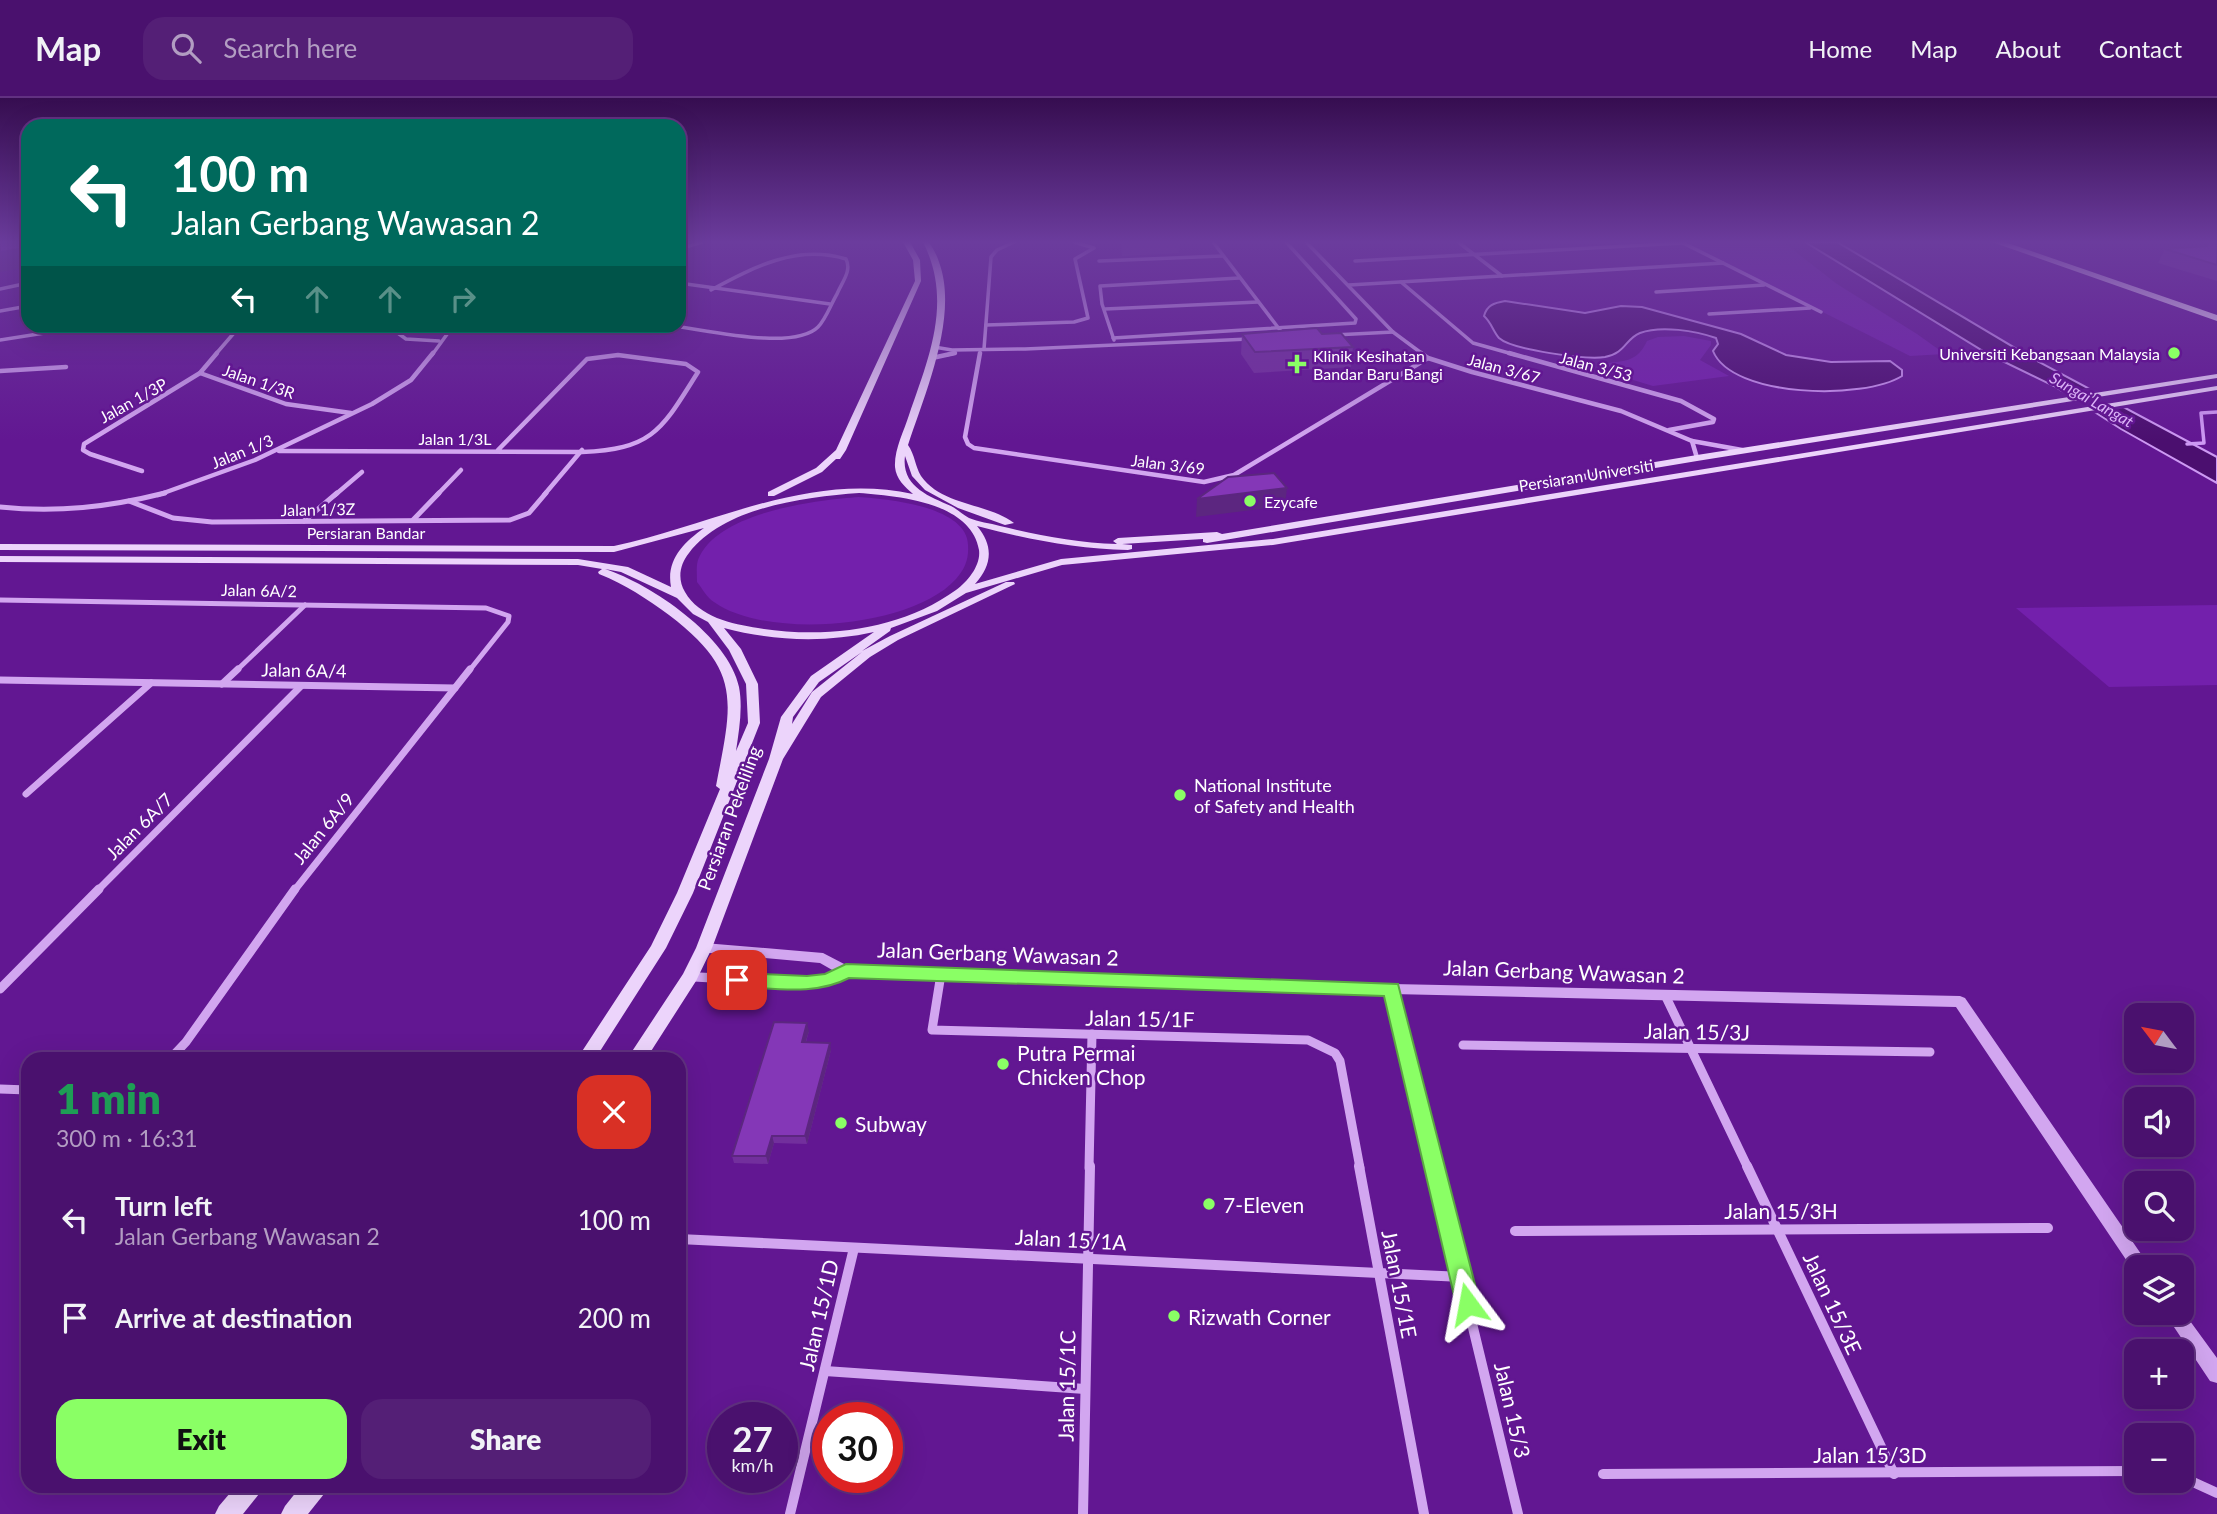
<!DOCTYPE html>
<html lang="en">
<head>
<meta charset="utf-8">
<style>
	body { margin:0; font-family:Lato,sans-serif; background:#541f76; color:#f1f3f6; height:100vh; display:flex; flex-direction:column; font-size:26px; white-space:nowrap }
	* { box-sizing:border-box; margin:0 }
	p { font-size:23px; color:#b29dc2 }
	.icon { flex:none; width:38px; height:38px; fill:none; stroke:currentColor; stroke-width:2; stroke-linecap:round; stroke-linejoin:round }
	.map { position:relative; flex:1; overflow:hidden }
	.sheet { position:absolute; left:21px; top:954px; width:665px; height:441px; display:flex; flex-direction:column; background:#4a116e; border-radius:21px; box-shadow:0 7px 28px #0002,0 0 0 2px #613181 }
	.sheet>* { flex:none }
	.hud { position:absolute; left:21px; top:21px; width:665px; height:214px; border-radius:21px; box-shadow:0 7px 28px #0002,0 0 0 2px #613181; background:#00695c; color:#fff; overflow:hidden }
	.needle { width:46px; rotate:302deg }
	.controls { position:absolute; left:2124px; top:905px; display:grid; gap:14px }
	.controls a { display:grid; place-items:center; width:70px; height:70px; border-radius:14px; background:#4a116e; box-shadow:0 7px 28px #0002,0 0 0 2px #613181; font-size:35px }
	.speed { position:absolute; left:707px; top:1304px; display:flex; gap:14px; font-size:35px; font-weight:700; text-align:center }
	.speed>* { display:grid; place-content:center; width:91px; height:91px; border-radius:50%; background:#4a116e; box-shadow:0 7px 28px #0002,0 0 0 2px #613181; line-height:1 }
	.speed small { font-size:18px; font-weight:400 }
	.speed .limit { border:10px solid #d22; background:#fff; color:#111 }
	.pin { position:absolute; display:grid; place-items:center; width:60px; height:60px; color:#fff; margin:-30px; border-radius:14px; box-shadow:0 4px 10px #0006 }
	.me { position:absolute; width:77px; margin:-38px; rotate:347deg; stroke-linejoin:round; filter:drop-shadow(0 0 5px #0008) }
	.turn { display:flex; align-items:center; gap:24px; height:147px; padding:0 35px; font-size:32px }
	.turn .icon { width:91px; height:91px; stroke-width:2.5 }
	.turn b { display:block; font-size:49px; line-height:60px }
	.lanes { display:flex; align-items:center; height:66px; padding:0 35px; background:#0003; justify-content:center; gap:35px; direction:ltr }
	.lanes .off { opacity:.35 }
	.round { display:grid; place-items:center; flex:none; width:74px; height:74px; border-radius:21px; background:#541f76 }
	.head { display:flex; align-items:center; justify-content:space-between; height:119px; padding:0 35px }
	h1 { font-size:42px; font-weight:800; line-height:52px; color:#1e9e55 }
	.cta { display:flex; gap:14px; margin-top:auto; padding:14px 35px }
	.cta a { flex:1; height:80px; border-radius:21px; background:#8aff65; color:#111; font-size:28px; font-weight:800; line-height:80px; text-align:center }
	.cta a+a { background:#541f76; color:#f1f3f6 }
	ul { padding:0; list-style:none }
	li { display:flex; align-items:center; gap:21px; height:98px; padding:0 35px }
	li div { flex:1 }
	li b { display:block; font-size:26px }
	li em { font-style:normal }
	header { display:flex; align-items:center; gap:42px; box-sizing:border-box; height:98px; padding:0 35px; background:#4a116e; border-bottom:2px solid #613181 }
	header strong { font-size:33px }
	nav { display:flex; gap:38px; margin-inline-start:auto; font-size:24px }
	.search { width:490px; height:63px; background:#541f76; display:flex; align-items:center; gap:18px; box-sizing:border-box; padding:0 24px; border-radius:21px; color:#b29dc2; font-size:26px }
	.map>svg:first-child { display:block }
	.green { fill:#7320ac }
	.water { fill:#4b0f6f; stroke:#cd99f3; stroke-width:2 }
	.pier { fill:#621792 }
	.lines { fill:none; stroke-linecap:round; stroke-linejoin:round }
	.stream { stroke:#cd99f3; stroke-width:3.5 }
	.minor-far5 { stroke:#d2a6f0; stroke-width:3.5 }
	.minor-far4 { stroke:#d2a6f0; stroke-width:4.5 }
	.minor-far3 { stroke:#d2a6f0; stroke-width:5 }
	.minor-far2 { stroke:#d2a6f0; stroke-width:7 }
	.minor-far1 { stroke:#d2a6f0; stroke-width:9 }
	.minor { stroke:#d2a6f0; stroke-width:10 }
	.tertiary { fill:#d2a6f0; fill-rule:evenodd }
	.secondary { fill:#ecd4fb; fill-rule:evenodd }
	.primary { fill:#faefff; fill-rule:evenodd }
	.wall { fill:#722f9d }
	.shaded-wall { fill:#5c2680 }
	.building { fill:#8437b7; stroke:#5c2680; stroke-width:2 }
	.route { fill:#8aff65; stroke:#5aa642; stroke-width:2 }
	.poi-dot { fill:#8aff65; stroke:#621792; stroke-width:2.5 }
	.labels { text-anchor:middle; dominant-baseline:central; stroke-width:5; stroke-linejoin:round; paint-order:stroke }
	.far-poi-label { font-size:16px; fill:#fff; stroke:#621792; text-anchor:start }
	.far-street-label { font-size:16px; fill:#fff; stroke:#621792 }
	.far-water-label { font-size:16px; font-style:italic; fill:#dbb2f7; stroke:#621792 }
	.street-label { font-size:18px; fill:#fff; stroke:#621792 }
	.poi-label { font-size:18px; fill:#fff; stroke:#621792; text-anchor:start }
	.near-street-label { font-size:21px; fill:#fff; stroke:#621792 }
	.near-poi-label { font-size:21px; fill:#fff; stroke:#621792; text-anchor:start }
</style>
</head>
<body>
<header>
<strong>Map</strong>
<div class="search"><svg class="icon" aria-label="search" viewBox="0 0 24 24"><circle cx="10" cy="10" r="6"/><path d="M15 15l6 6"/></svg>Search here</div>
<nav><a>Home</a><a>Map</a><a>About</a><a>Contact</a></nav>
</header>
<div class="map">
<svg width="2217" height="1416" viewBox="0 0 2217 1416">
	<rect width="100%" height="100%" fill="#621792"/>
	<!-- green -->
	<g class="green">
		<polygon points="1684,144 1783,144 1837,186 1917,236 1945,256 1910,258"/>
		<path d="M1684,238L1711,243V247L1700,262L1729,278L1653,288L1610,275L1607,265C1626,263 1638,263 1647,243L1658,239Z"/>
		<path d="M859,399C887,401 967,408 968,447C969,461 965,471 956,481C912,530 767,542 714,504C707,500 702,490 697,484C697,477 696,468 698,462C716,414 816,402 859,399Z"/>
		<polygon points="2217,507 2217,587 2109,589 2016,510"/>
	</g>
	<!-- water -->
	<g class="water">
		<polygon points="1805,144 1837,144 2037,263 2217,359 2217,385 2121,331 2054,288 1988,256"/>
		<path d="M1505,203L1585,215L1621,208L1642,209L1741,236L1786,257L1831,264L1890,263L1902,272V278C1864,302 1732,300 1713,253L1718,246L1716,240C1696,233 1661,227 1640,235C1625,241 1626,255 1605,259C1587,262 1512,252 1499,240C1493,233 1491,224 1484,218C1487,207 1494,205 1505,203Z"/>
	</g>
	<!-- pier -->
	<polygon class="pier" points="2093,289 2132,309 2092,316 2058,295"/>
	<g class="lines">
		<!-- stream -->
		<polyline class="stream" points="2187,346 2204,345 2201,315 2217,314"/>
		<!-- minor-far5 -->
		<g class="minor-far5">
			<polyline points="1213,144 1280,232"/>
			<polyline points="1306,144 1393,234 1424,257"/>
			<polyline points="1458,144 1502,178"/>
			<polyline points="1681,144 1821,214"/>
			<polyline points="679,151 702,144"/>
			<polyline points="1099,163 1222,158"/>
			<polyline points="1355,163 1682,145"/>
			<polyline points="1401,184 1473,245 1516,257"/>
			<polyline points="679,185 830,206"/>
			<polyline points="1349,187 1723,165"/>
			<polyline points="0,191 28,185"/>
			<polyline points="1656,194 1764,187"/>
			<polyline points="1105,211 1258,204"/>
			<polyline points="0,213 28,208"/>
			<polyline points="1709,216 1810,210"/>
			<polyline points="986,227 1074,224 1088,220 1075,161 1094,150 1074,144"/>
			<polyline points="388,228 406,241 439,243"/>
			<path d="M674,228C706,232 794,253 818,229C826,221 831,206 837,196C842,184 852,173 846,161C797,146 754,169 711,192"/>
			<polyline points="1334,237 1393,234"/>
			<polyline points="1113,240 1355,225 1356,221 1286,144"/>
			<polyline points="0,242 89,228"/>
			<polyline points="1114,242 1102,206 1100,188 1239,180"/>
			<polyline points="934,249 952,252 1025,251 1249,241"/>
			<polyline points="984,251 991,159 997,152 1014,144"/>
			<polyline points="215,257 240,228"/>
			<polyline points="432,257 453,228"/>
			<polyline points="946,257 955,255"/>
		</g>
		<!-- minor-far4 -->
		<g class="minor-far4">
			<polyline points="980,255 965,339 968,346 974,350 1204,384 1234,377 1428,260"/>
			<polyline points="1421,255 1428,260 1472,274 1621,313 1692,343 1742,352"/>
			<polyline points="1509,255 1681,303 1714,321 1713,324 1669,332"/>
			<polyline points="932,260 955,255"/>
			<polyline points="0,273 66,269"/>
			<polyline points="200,275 286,306 351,315"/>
			<polyline points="1692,343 1697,360"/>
			<path d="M279,353L582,354C654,351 662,331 698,274L686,266L618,257L587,261L498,352"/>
			<polyline points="142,373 90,356 83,352 84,346 200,275 217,255"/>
			<polyline points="158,397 255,362 372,306 411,282 433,255"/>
			<polyline points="335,397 362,374"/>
			<polyline points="437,397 461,372"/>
			<polyline points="544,397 582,352"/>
		</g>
		<!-- minor-far3 -->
		<g class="minor-far3">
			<polyline points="129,403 173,420 212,424 510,422 529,415 546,395"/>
			<path d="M0,409C57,415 109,409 165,395"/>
			<polyline points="413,422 439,395"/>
			<polyline points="304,423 337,395"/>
			<polyline points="0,502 486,510 509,518 508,524 469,573"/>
			<polyline points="236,573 305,507"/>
		</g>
		<!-- minor-far2 -->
		<g class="minor-far2">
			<polyline points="0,582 455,590"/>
			<polyline points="222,586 238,571"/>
			<polyline points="26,696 151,585"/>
			<polyline points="97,793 301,588"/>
			<polyline points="294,793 470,571"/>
		</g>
		<!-- minor-far1 -->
		<g class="minor-far1">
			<polyline points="941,876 932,932 1308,942 1335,955 1340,963 1360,1070"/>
			<polyline points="0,891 99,791"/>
			<polyline points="1392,891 1435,1070"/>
			<polyline points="1666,899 1748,1070"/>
			<polyline points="1463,947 1930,954"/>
			<polyline points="170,961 186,944 295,791"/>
			<polyline points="0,991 28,992"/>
			<polyline points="1089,1070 1092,936"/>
		</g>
		<!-- minor -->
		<g class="minor">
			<polyline points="1359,1068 1424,1416"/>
			<polyline points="1434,1068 1518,1416"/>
			<polyline points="1747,1068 1894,1376"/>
			<polyline points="1515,1133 2048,1130"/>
			<polyline points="679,1141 1462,1179"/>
			<polyline points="825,1273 1085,1291"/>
			<polyline points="1603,1376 2137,1373"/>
			<polyline points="2182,1379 2217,1395"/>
			<polyline points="790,1416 854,1150"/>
			<polyline points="1083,1416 1090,1068"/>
		</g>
		<!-- tertiary -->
		<g class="tertiary">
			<polygon points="704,845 823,855 848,868 1392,886 1960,898 1965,900 2150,1169 2137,1169 2137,1176 2135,1175 1956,909 1392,896 848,878 828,887 807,890 685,883 683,879 685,875 690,874 807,880 825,877 834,873 820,865 699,854 697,850 699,846"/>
			<polygon points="2182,1212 2217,1260 2217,1285 2210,1283 2164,1214 2182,1214"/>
		</g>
		<!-- secondary -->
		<g class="secondary">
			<polygon points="903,144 910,144 920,162 921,183 846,352 840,361 836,361 822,374 774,398 768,398 768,394 816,370 836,352 915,183 913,162"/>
			<path d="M923,144H929C933,151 937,157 939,164C959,218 925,295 908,347C915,357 915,368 921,378C942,408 988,405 1014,425L1005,427L958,410L925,392L912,378L905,358C901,388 928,398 951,408C957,411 963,417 969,420C978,424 990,425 1000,428C1038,437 1077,445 1117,446L1113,443L1118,440L1217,434L1222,436L1697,357L2217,276V280L1697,363L1207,445L1203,444V441L1122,446L1132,447V451L1128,452C1076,451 1027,441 977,428C994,448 992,467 975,486L1061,461L1273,441L2217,288V292L1273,447L1062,467L966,495L937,513L891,530L890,533L862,553L890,538L1006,484H1014L1015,486L898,542L870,559L821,599L783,661L712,850L696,883L646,961H627L683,876L696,850L769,661L781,619L811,578L874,534C825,545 773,543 724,530L741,551L758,586L760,625L693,795L666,850L595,961H577L651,848L677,795L720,691L716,688C732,604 743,573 669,517C647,501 625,486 599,476L598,474L602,471L578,467L0,464V458L578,461L628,469L671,489C666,462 683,445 704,430L614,454L0,452V446L614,448C712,427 810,373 913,396C905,389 896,381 895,369C894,352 904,333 909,317C929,259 953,203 923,144ZM859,395C898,398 971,404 979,452C981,467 968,483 956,492C901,532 825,541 758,530C732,526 699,519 685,494C677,481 680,466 689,455C724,409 805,399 859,395ZM605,471L621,474L677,500L693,516L708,524L729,552L746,586L748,625L736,653C739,632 743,610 739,589C729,539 651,486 605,471ZM862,554L812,594L792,626L793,619L819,584Z"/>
			<polygon points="236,1388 263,1388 259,1396 243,1416 215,1416 219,1408"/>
			<polygon points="301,1388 328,1388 324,1396 308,1416 281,1416 285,1408"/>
		</g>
		<!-- primary -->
		<polygon class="primary" points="1992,144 2005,144 2217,217 2217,223"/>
	</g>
	<!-- wall -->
	<g class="wall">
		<polygon points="1121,144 1180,144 1179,155 1122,158"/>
		<polygon points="2207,144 2217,146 2217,183 2158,165 2165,151 2205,148"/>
		<polygon points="1242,236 1322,236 1353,249 1351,269 1254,275 1241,256"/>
		<polygon points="809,933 806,944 831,952 807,1046 774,1045 768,1066 734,1065 732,1058"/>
	</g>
	<!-- shaded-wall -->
	<g class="shaded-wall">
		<polygon points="25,144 28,144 28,169 0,174 0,154"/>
		<polygon points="1287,390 1285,408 1196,419 1197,401"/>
		<polygon points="807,925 809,933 803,952 802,944"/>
		<polygon points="830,945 831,952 807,1046 805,1038"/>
		<polygon points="772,1038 774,1045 768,1066 766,1058"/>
	</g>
	<!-- building -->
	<g class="building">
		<polygon points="0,144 25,144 26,150 0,154"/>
		<polygon points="2207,144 2217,146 2217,167 2165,151 2207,148"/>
		<polygon points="1317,230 1322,236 1341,235 1353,249 1255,254 1242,236"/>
		<polygon points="1274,375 1287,390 1197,401 1228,379"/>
		<polygon points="774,924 807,925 802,944 830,945 805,1038 772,1038 766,1058 732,1058"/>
	</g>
	<!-- sky -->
	<linearGradient id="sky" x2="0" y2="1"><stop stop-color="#360d50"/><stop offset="0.42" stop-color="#6b3c9d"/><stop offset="1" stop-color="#6b3c9d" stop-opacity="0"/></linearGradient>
	<rect width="2217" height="343" fill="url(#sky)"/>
	<!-- route -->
	<path class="route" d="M846,866L1398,886L1480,1206L1476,1214L1468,1217L1459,1214L1456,1206L1384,898L849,880C815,898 774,890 737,889L730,887L727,882L730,877L737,875L807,878L825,876Z"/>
	<!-- markers -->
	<g class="poi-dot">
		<circle cx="2174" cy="255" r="7"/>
		<path d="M1293.5 255.5h7v7h7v7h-7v7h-7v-7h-7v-7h7z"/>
		<circle cx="1250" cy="403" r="7"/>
		<circle cx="1180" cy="697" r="7"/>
		<circle cx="1003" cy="966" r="7"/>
		<circle cx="841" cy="1025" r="7"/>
		<circle cx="1209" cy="1106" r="7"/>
		<circle cx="1174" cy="1218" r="7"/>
	</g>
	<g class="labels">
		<!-- far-poi labels -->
		<g class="far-poi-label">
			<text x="2160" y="255" text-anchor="end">Universiti Kebangsaan Malaysia</text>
			<text x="1313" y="257">Klinik Kesihatan<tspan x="1313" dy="18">Bandar Baru Bangi</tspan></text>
			<text x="1264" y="403">Ezycafe</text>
		</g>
		<!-- far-street labels -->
		<g class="far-street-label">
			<text transform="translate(1596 268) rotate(15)">Jalan 3/53</text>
			<text transform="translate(1504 270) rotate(15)">Jalan 3/67</text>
			<text transform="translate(259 283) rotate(19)">Jalan 1/3R</text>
			<text transform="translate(133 302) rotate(-29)">Jalan 1/3P</text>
			<text x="455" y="340">Jalan 1/3L</text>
			<text transform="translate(242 353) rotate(-22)">Jalan 1/3</text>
			<text transform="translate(1168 366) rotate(7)">Jalan 3/69</text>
			<text transform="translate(1586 377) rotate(-9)">Persiaran Universiti</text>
			<text transform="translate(318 411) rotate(-1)">Jalan 1/3Z</text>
			<text x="366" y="434">Persiaran Bandar</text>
			<text transform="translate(259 492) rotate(1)">Jalan 6A/2</text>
		</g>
		<!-- far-water labels -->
		<g class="far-water-label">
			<text transform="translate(2092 301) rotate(30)">Sungai Langat</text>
		</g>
		<!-- street labels -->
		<g class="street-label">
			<text transform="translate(304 572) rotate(1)">Jalan 6A/4</text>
			<text transform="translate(729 720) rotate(-70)">Persiaran Pekeliling</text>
			<text transform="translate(139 728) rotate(-45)">Jalan 6A/7</text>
			<text transform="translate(323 730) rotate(-51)">Jalan 6A/9</text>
		</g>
		<!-- poi labels -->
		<g class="poi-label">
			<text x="1194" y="687">National Institute<tspan x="1194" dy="21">of Safety and Health</tspan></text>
		</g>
		<!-- near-street labels -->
		<g class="near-street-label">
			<text transform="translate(998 855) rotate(2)">Jalan Gerbang Wawasan 2</text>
			<text transform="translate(1564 873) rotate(2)">Jalan Gerbang Wawasan 2</text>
			<text transform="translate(1140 920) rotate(1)">Jalan 15/1F</text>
			<text transform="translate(1697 933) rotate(1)">Jalan 15/3J</text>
			<text x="1781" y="1112">Jalan 15/3H</text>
			<text transform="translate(1071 1141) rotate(3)">Jalan 15/1A</text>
			<text transform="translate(1400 1186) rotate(79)">Jalan 15/1E</text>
			<text transform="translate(1833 1205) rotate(65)">Jalan 15/3E</text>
			<text transform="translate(818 1217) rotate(-77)">Jalan 15/1D</text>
			<text transform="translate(1066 1288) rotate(-89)">Jalan 15/1C</text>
			<text transform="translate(1513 1312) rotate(77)">Jalan 15/3</text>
			<text x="1870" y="1356">Jalan 15/3D</text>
		</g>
		<!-- near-poi labels -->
		<g class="near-poi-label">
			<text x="1017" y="954">Putra Permai<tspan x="1017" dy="24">Chicken Chop</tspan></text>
			<text x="855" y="1025">Subway</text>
			<text x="1223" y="1106">7-Eleven</text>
			<text x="1188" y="1218">Rizwath Corner</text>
		</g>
	</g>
</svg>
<div class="controls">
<a><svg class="needle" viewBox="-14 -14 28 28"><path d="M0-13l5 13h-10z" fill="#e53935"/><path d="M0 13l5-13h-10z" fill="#b29dc2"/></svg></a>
<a><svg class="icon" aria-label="sound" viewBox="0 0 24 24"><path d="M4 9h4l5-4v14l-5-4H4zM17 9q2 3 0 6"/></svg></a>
<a><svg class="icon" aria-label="search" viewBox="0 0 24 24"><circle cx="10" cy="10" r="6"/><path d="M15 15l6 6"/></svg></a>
<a><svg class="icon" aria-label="layers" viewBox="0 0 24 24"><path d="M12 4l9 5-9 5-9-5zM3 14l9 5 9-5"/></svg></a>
<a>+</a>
<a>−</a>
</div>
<div class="speed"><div>27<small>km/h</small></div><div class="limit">30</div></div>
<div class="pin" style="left:737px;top:882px;background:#d93025"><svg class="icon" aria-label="arrive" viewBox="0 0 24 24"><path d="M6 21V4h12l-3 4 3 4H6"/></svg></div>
<svg class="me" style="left:1468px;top:1206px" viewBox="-20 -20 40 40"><path d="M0-17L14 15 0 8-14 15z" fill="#8aff65" stroke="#fff" stroke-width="4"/></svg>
<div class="hud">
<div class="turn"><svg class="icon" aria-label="left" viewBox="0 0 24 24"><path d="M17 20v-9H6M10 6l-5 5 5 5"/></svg><div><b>100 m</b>Jalan Gerbang Wawasan 2</div></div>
<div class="lanes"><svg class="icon" aria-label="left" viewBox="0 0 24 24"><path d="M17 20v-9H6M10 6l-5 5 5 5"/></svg><svg class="icon off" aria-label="ahead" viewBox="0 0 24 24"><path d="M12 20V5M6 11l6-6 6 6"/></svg><svg class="icon off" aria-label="ahead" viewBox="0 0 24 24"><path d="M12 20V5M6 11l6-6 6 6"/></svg><svg class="icon off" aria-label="right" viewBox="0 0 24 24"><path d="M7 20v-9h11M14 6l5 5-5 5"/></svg></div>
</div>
<section class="sheet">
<div class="head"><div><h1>1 min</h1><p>300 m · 16:31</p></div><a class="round" style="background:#d93025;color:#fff"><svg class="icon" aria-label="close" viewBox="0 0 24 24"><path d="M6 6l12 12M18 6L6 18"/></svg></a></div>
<ul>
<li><svg class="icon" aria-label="left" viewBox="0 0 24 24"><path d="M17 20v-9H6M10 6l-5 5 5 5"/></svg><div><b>Turn left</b><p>Jalan Gerbang Wawasan 2</p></div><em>100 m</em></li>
<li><svg class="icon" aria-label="arrive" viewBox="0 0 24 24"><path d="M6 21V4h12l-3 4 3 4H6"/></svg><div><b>Arrive at destination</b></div><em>200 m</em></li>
</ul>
<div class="cta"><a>Exit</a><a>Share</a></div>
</section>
</div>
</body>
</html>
